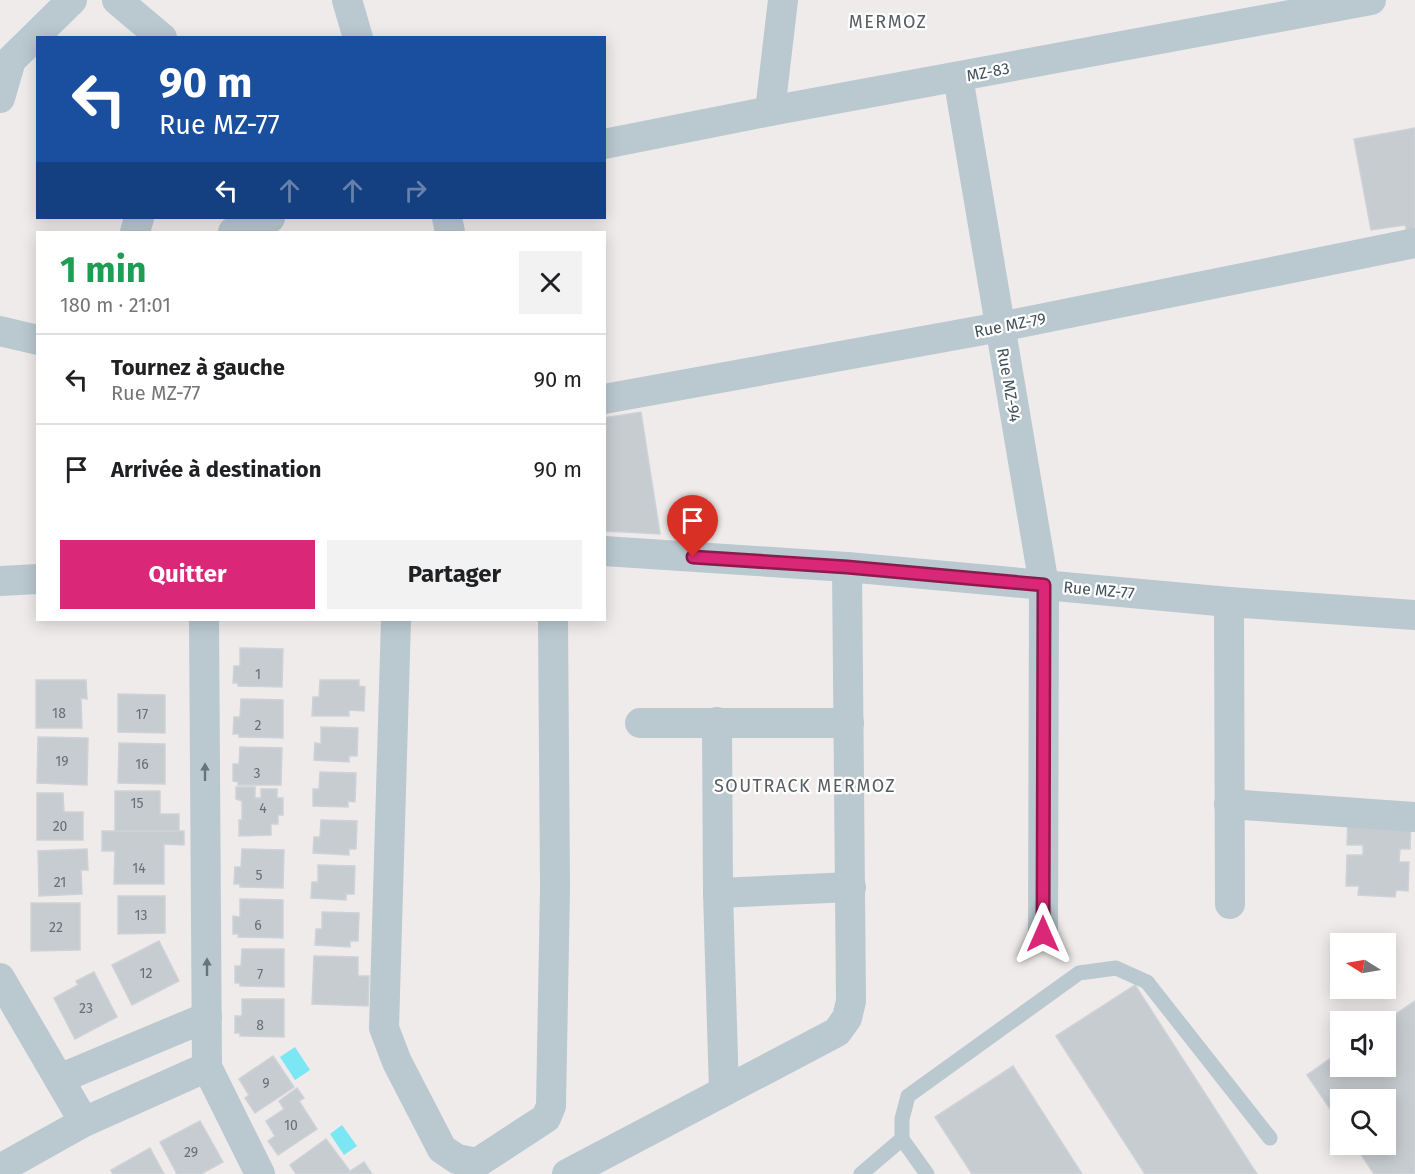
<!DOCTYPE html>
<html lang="fr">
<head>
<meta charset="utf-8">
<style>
	body { margin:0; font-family:"Fira Sans",sans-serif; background:#f2f2f2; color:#202124; height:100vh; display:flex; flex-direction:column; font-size:22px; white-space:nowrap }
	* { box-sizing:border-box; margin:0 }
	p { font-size:20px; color:#757577 }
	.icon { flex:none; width:33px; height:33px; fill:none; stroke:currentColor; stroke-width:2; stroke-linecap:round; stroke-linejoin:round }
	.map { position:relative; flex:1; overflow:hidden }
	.panel { position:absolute; left:36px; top:231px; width:570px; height:390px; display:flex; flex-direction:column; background:#fff; border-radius:0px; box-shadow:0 3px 15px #0003 }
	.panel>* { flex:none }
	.banner { position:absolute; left:36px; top:36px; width:570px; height:183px; border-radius:0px; box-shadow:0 3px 15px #0003; background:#1a4fa0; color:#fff; overflow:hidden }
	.needle { width:39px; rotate:281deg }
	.controls { position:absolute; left:1330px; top:933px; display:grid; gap:12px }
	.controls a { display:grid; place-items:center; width:66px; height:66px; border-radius:0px; background:#fff; box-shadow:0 3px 15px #0003; font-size:30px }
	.pin { position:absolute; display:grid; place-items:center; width:51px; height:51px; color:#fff; margin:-62px -26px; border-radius:50% 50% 50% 0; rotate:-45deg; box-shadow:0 0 6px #0007 }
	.pin .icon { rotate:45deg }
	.me { position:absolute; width:66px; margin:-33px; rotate:0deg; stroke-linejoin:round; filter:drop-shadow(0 0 4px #0008) }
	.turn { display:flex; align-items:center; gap:21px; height:126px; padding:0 24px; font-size:27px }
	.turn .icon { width:78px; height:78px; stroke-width:2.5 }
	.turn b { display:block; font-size:42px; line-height:51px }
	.lanes { display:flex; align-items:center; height:57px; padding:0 24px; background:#0003; justify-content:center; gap:30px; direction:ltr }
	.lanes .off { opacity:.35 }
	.round { display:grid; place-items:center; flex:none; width:63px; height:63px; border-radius:0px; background:#f2f2f2 }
	.head { display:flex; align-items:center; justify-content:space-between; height:102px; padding:0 24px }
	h1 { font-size:36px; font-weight:700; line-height:45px; color:#1e9e55 }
	.button { display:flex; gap:12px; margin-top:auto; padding:12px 24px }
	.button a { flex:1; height:69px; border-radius:0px; background:#db2777; color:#fff; font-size:24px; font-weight:700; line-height:69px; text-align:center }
	.button a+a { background:#f2f2f2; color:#202124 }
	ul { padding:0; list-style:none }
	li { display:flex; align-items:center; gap:18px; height:90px; padding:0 24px; border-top:2px solid #e0e0e0 }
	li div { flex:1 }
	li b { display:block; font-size:22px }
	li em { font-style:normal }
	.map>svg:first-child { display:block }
	.water { fill:#7be6f4 }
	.building { fill:#c7ccd1; stroke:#ced2d8; stroke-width:1.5 }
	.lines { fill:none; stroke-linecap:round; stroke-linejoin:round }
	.service { stroke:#bac8d0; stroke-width:15 }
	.minor { stroke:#bac8d0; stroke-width:30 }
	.oneway { fill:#66757d }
	.route-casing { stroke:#8e194d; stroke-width:15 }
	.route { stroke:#db2777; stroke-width:10 }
	.labels { text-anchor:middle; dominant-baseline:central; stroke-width:4.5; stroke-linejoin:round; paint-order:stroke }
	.number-label { font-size:14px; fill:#637078 }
	.street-label { font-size:16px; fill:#42515a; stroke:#fff }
	.neighbourhood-label { font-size:18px; letter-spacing:1.5px; fill:#575d61; stroke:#fff }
</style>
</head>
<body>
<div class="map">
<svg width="1415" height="1174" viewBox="0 0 1415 1174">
	<rect width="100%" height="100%" fill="#efebeb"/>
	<!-- water -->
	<g class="water">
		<polygon points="295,1047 310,1070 295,1080 280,1057"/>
		<polygon points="342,1125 357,1146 344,1155 330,1134"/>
	</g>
	<!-- building -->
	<g class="building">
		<polygon points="1415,128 1415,234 1408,235 1405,225 1371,230 1354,139"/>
		<polygon points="641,412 660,534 604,531 604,418"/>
		<polygon points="240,648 283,649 282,687 238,686 238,683 233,683 234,666 240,666"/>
		<polygon points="36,680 86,680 87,699 81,698 82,728 36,728"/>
		<polygon points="320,680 359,680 359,686 365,687 364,711 349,710 349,716 312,716 313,697 319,697"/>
		<polygon points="118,694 165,695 165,733 118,732"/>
		<polygon points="241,699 283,700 283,738 239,737 239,734 233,734 234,717 240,717"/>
		<polygon points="321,727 358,728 357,756 349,756 349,762 314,760 315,743 321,744"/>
		<polygon points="38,737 88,738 87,785 37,783"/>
		<polygon points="119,743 165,744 165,784 118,783"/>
		<polygon points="240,747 282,748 281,785 238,785 238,782 233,781 233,764 239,764"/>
		<polygon points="320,772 356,773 355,802 348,801 348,807 313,806 313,789 319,789"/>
		<polygon points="236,787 255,787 255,798 261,798 261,789 277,789 277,798 283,798 283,815 278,815 278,824 271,824 271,835 239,836 239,820 242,820 242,801 236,799"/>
		<polygon points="115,791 160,791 160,814 179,814 179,832 115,832"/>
		<polygon points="37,793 63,793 64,812 83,812 83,840 37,840"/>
		<polygon points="1348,816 1411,818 1410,849 1400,849 1399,862 1409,862 1408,891 1396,890 1395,897 1358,895 1359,886 1346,886 1347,855 1363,855 1363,845 1347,845"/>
		<polygon points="321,820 357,821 356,849 349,849 349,855 313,853 314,837 320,837"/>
		<polygon points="102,831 184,831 184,845 164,844 164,884 114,884 115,851 102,851"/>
		<polygon points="87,849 88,870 81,870 82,894 39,896 38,851"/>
		<polygon points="242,849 284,850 283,888 240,887 240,884 234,884 235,867 241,867"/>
		<polygon points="318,865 355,866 354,894 346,894 346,900 311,898 312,882 318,882"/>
		<polygon points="118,896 165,896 165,933 118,934"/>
		<polygon points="240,899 283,900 283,938 238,937 239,934 233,934 233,916 240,917"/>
		<polygon points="31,903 80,903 80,950 31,951"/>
		<polygon points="322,912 359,913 358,941 350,941 350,947 315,945 316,929 322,929"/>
		<polygon points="159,941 179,981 132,1005 112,965"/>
		<polygon points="242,949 284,949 284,987 240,986 240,983 235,983 235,966 241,966"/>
		<polygon points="314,956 358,957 358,976 369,976 368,1006 312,1004"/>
		<polygon points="94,972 117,1017 75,1039 54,998 78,985 76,981"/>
		<polygon points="1135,985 1257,1174 1145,1174 1056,1036"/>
		<polygon points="242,999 284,999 284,1037 240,1036 240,1033 235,1033 235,1016 242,1016"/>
		<polygon points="1415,1001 1415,1174 1374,1174 1354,1144 1386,1144 1386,1100 1341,1100 1341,1125 1307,1075 1341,1051 1341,1066 1386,1066 1386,1022 1384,1022"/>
		<polygon points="273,1056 294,1087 255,1113 245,1098 249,1095 239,1079"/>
		<polygon points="1013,1066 1082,1174 972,1174 935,1117"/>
		<polygon points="297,1088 304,1098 299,1101 317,1129 278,1155 268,1141 275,1136 266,1121 284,1109 279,1101"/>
		<polygon points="200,1121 223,1162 201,1174 177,1174 160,1142"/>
		<polygon points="326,1139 350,1171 346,1174 296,1174 290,1165"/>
		<polygon points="150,1148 164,1174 113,1174 111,1170"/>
		<polygon points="364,1162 372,1174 346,1174 350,1171"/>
	</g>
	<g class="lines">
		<!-- service -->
		<g class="service">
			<polyline points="861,1174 902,1139"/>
			<polyline points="927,1174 902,1139 902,1119 908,1096 1079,973 1116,968 1147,982 1270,1138"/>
		</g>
		<!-- minor -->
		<g class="minor">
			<polyline points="117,0 162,38"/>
			<polyline points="347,0 358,38"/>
			<polyline points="958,77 1044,585 1043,935"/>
			<polyline points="0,98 11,60 72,0"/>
			<polyline points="770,111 783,0"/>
			<polyline points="604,144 770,111 1371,0"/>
			<polyline points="447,218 450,232"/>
			<polyline points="135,232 139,218"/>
			<polyline points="233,232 247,225 270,218"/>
			<polyline points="0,331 38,340"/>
			<polyline points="604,399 1000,327 1415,243"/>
			<polyline points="604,551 847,567 1229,602 1415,615"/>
			<polyline points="0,581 38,579"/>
			<polyline points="1229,602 1230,904"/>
			<polyline points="204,620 207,1067 260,1174"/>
			<polyline points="396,620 384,1028 397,1062 442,1149 457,1159 477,1163 546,1118 551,1106 555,888 553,620"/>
			<polyline points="717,722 718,893 724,1091"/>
			<polyline points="640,723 849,723"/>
			<polyline points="1229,804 1415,817"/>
			<polyline points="718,893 851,887"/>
			<polyline points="0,978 84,1122"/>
			<polyline points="59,1079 207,1017"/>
			<polyline points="0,1169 84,1122 207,1067"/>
			<polyline points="567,1174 837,1032 847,1018 851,1001 847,567"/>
		</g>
	</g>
	<!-- one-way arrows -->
	<defs><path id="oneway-solid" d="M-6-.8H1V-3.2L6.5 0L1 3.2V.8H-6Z" transform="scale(1.5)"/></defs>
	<g class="oneway">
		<use href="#oneway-solid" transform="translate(205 772) rotate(-90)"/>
		<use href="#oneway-solid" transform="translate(207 967) rotate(-90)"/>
	</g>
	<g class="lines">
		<!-- route casing -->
		<g class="route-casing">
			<polyline id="route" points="693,557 847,567 1044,585 1043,934"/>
		</g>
		<!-- route -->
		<use href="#route" class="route"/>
	</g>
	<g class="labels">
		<!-- number labels -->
		<g class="number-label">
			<text x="258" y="674">1</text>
			<text x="59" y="713">18</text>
			<text x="142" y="714">17</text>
			<text x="258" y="725">2</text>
			<text x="62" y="761">19</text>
			<text x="142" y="764">16</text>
			<text x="257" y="773">3</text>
			<text x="137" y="803">15</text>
			<text x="263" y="808">4</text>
			<text x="60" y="826">20</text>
			<text x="139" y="868">14</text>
			<text x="259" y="875">5</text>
			<text x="60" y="882">21</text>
			<text x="141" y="915">13</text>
			<text x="258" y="925">6</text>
			<text x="56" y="927">22</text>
			<text x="146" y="973">12</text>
			<text x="260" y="974">7</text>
			<text x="86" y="1008">23</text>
			<text x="260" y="1025">8</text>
			<text x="266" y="1083">9</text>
			<text x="291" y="1125">10</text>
			<text x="191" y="1152">29</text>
		</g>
		<!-- street labels -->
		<g class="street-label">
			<text transform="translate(988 72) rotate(-11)">MZ-83</text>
			<text transform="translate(1010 325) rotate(-11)">Rue MZ-79</text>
			<text transform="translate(1009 385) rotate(80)">Rue MZ-94</text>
			<text transform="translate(1099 590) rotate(5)">Rue MZ-77</text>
		</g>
		<!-- neighbourhood labels -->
		<g class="neighbourhood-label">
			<text x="888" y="22">MERMOZ</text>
			<text x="805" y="786">SOUTRACK MERMOZ</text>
		</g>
	</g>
</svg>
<div class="controls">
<a><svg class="needle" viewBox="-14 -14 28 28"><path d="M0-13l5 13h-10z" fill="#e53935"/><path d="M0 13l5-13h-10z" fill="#757577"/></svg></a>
<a><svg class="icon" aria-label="sound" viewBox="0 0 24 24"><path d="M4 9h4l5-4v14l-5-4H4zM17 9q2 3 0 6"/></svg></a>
<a><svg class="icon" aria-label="search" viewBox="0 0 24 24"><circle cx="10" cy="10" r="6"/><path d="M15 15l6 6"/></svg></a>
</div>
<div class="pin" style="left:693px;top:557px;background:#d93025"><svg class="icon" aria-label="arrive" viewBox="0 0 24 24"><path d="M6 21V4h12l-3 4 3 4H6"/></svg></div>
<svg class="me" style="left:1043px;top:934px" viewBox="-20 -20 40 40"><path d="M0-17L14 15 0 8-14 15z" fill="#db2777" stroke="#fff" stroke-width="4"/></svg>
<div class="banner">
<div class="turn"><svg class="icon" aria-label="left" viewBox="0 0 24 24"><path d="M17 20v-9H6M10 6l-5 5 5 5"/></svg><div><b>90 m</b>Rue MZ-77</div></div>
<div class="lanes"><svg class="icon" aria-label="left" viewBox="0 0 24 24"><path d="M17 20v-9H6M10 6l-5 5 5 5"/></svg><svg class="icon off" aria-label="ahead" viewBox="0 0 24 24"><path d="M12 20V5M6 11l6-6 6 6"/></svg><svg class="icon off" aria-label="ahead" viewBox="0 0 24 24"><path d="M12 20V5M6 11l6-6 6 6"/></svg><svg class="icon off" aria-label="right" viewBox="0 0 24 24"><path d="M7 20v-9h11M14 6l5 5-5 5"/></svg></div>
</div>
<section class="panel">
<div class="head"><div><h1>1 min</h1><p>180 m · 21:01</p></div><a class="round"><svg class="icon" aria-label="close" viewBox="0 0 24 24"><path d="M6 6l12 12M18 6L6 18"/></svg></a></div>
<ul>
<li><svg class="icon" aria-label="left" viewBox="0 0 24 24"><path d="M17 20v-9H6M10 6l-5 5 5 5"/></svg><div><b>Tournez à gauche</b><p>Rue MZ-77</p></div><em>90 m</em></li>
<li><svg class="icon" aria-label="arrive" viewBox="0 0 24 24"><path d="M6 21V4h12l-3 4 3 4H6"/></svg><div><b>Arrivée à destination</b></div><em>90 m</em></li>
</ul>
<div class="button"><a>Quitter</a><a>Partager</a></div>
</section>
</div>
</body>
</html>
